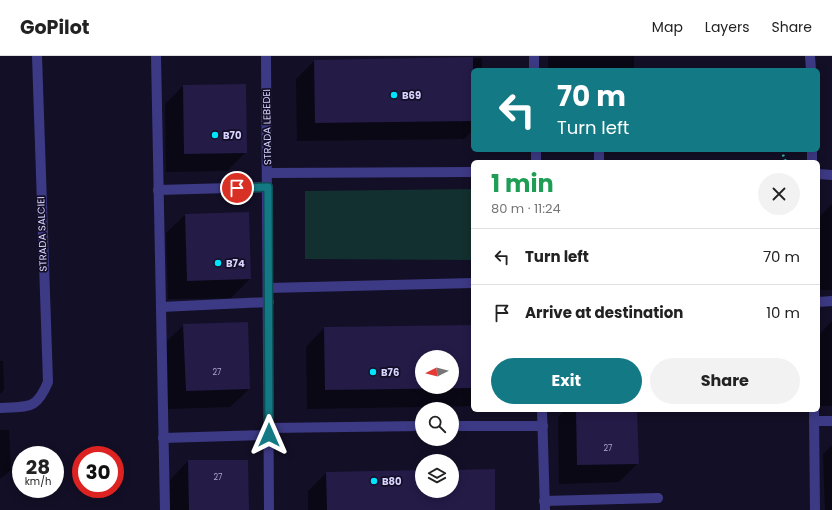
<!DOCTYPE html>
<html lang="en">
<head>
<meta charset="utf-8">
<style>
	body { margin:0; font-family:Poppins,sans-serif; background:#f2f2f2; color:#222; height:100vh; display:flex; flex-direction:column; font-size:15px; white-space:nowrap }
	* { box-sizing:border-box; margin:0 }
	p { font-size:13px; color:#767676 }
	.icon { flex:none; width:22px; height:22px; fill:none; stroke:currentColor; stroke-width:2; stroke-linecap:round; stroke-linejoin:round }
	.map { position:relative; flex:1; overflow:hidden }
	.drawer { position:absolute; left:471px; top:104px; width:349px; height:252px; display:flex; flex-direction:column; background:#fff; border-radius:6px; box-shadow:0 2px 10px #0003 }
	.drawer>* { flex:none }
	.top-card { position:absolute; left:471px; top:12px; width:349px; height:84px; border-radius:6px; box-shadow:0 2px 10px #0003; background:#137a85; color:#fff; overflow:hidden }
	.needle { width:26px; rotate:264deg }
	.buttons { position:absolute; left:415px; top:294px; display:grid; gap:8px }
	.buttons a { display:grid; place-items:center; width:44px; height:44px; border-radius:50%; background:#fff; box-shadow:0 2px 10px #0003; font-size:20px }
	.speed { position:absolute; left:12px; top:390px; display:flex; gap:8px; font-size:20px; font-weight:700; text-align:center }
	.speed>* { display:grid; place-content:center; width:52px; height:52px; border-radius:50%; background:#fff; box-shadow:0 2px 10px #0003; line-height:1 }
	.speed small { font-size:10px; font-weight:400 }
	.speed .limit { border:6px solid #d22; background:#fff; color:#111 }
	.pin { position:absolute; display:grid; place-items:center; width:34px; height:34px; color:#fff; margin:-17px; border:2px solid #fff; border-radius:50%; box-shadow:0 1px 4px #0007 }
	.me { position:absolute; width:44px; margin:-22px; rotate:0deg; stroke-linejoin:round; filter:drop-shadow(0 0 3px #0008) }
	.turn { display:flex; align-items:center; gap:14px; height:84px; padding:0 20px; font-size:18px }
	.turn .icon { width:52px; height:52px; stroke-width:2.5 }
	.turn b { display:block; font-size:28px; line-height:34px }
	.round { display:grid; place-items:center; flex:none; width:42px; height:42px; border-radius:21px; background:#f2f2f2 }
	.summary { display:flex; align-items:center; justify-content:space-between; height:68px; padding:0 20px }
	h1 { font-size:24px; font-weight:700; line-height:30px; color:#1e9e55 }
	.primary-button { display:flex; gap:8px; margin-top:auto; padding:8px 20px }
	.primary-button a { flex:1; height:46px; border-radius:24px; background:#137a85; color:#fff; font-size:16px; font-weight:700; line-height:46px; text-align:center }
	.primary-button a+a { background:#f2f2f2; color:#222 }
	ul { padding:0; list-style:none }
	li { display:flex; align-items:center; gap:12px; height:56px; padding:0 20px; border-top:1px solid #e0e0e0 }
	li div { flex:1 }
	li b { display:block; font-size:15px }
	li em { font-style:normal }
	header { display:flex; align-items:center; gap:24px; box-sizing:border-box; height:56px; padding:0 20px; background:#fff; border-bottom:1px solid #e0e0e0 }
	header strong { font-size:19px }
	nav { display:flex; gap:22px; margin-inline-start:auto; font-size:14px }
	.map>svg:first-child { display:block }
	.green { fill:#12302f }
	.shadow { fill:#0007; fill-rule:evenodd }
	.building { fill:#241b47; fill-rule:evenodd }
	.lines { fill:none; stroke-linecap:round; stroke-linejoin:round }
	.path { stroke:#2fb8b0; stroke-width:2.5; stroke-dasharray:2 3; stroke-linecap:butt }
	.lane { stroke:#3d3a85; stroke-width:10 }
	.street { stroke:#3d3a85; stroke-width:10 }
	.route-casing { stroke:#0c4f56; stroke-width:10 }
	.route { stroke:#137a85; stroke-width:7 }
	.poi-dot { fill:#00e5ff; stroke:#130f26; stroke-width:1.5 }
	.labels { text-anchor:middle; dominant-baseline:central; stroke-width:3.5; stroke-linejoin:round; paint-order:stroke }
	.number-label { font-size:8px; fill:#aca6d1 }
	.poi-label { font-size:10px; font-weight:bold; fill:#d9d4ff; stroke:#130f26; text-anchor:start }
	.street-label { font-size:10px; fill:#d9d4ff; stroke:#130f26 }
</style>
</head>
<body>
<header>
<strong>GoPilot</strong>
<nav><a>Map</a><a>Layers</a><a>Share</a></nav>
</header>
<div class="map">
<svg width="832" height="454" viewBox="0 0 832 454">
	<rect width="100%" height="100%" fill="#130f26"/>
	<!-- green -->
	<polygon class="green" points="473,133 473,204 305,203 305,135"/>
	<!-- shadow -->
	<g class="shadow">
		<rect x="548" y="0" width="86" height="14"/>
		<polygon points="482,2 482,14 473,14 473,74 464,83 297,85 296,23 314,5"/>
		<polygon points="183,30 246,96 227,115 166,116 165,48"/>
		<polygon points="832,148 832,234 819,234 818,162"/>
		<polygon points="248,157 250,223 231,242 168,243 166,177 185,159"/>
		<polygon points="832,265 832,350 820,350 819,279"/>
		<polygon points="184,269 249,333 230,351 167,353 165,287"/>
		<path d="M473,270V350L307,353L306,291L324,272ZM422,301H452V331H422Z"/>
		<polygon points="0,305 3,305 4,334 0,338"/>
		<polygon points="565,354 636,354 638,407 619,426 559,428 558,361"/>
		<polygon points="0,374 9,374 11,414 0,423"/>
		<polygon points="832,389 832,454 825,454 823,398"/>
		<polygon points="188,405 248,454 170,454 170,424"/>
		<polygon points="422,415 422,435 452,435 452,415 494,454 308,454 308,435 326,417"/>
	</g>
	<!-- building -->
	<g class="building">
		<polygon points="473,1 473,65 315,67 314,4"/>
		<polygon points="246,28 247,97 184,98 183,29"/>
		<polygon points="249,156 251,223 187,225 185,158"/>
		<polygon points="248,266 250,333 186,335 183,268"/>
		<path d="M473,269V332L325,334L324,271ZM422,301H452V331H422Z"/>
		<polygon points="576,354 637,354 639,408 577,409"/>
		<polygon points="188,404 248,404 249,454 189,454"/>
		<polygon points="495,413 495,454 327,454 326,416 422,414 422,435 452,435 452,414"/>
	</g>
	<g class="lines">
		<!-- path -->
		<polyline class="path" points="781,94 786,106"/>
		<!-- lane -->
		<g class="lane">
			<polyline points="810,0 811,14"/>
			<polyline points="812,94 812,106"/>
			<polyline points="818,118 832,119"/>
			<polyline points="818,246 832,245"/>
			<polyline points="814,354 815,454"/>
			<polyline points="814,365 832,365"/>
		</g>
		<!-- street -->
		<g class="street">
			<polyline points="156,0 165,454"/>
			<polyline points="266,0 269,454"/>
			<polyline points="534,0 534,14"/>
			<polyline points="536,94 536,106"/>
			<polyline points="599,94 599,106"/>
			<polyline points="268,117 473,116"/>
			<polyline points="158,134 268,131"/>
			<polyline points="268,232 473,227"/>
			<polyline points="161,251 269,246"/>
			<path d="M0,352C28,350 36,355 48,326L37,0"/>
			<polyline points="542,354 545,454"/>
			<polyline points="452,370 543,370"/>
			<polyline points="269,372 422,370"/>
			<polyline points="163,382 269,379"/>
			<polyline points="544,445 658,442"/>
		</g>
	</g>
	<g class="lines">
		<!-- route casing -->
		<g class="route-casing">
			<polyline id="route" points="237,132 268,131 269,379"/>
		</g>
		<!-- route -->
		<use href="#route" class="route"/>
	</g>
	<!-- markers -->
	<g class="poi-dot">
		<circle cx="394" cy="39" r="4"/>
		<circle cx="215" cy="79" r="4"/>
		<circle cx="218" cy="207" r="4"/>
		<circle cx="373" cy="316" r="4"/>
		<circle cx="374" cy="425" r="4"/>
	</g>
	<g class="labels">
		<!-- number labels -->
		<g class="number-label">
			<text x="217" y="316">27</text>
			<text x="608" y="392">27</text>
			<text x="218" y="421">27</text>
		</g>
		<!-- poi labels -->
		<g class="poi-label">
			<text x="402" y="39">B69</text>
			<text x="223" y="79">B70</text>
			<text x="226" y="207">B74</text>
			<text x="381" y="316">B76</text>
			<text x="382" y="425">B80</text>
		</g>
		<!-- street labels -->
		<g class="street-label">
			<text transform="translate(267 71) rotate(-91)">STRADA LEBEDEI</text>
			<text transform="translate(42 178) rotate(-92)">STRADA SALCIEI</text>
		</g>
	</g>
</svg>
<div class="buttons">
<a><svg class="needle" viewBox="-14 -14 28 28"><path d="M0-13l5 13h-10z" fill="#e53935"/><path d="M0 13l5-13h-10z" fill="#767676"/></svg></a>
<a><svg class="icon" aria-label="search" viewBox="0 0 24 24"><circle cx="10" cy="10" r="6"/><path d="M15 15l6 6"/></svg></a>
<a><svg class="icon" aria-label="layers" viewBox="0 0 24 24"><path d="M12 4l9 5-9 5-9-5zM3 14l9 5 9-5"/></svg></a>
</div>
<div class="speed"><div>28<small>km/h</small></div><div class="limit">30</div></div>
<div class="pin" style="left:237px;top:132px;background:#d93025"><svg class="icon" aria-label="arrive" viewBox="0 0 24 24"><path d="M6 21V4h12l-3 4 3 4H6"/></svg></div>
<svg class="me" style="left:269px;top:379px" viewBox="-20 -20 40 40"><path d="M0-17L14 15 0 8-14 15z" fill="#137a85" stroke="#fff" stroke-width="4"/></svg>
<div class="top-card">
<div class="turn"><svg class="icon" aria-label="left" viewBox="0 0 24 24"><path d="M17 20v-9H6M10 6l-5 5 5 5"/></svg><div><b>70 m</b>Turn left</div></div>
</div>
<section class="drawer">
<div class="summary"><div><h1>1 min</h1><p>80 m · 11:24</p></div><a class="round"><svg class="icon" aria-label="close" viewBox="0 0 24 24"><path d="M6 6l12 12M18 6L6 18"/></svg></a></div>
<ul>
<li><svg class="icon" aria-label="left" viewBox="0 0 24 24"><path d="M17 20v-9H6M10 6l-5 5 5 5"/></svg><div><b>Turn left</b></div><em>70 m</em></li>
<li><svg class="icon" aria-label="arrive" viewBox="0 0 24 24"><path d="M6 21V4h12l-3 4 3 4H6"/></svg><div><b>Arrive at destination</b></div><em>10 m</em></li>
</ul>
<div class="primary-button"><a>Exit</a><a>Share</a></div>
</section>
</div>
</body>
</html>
